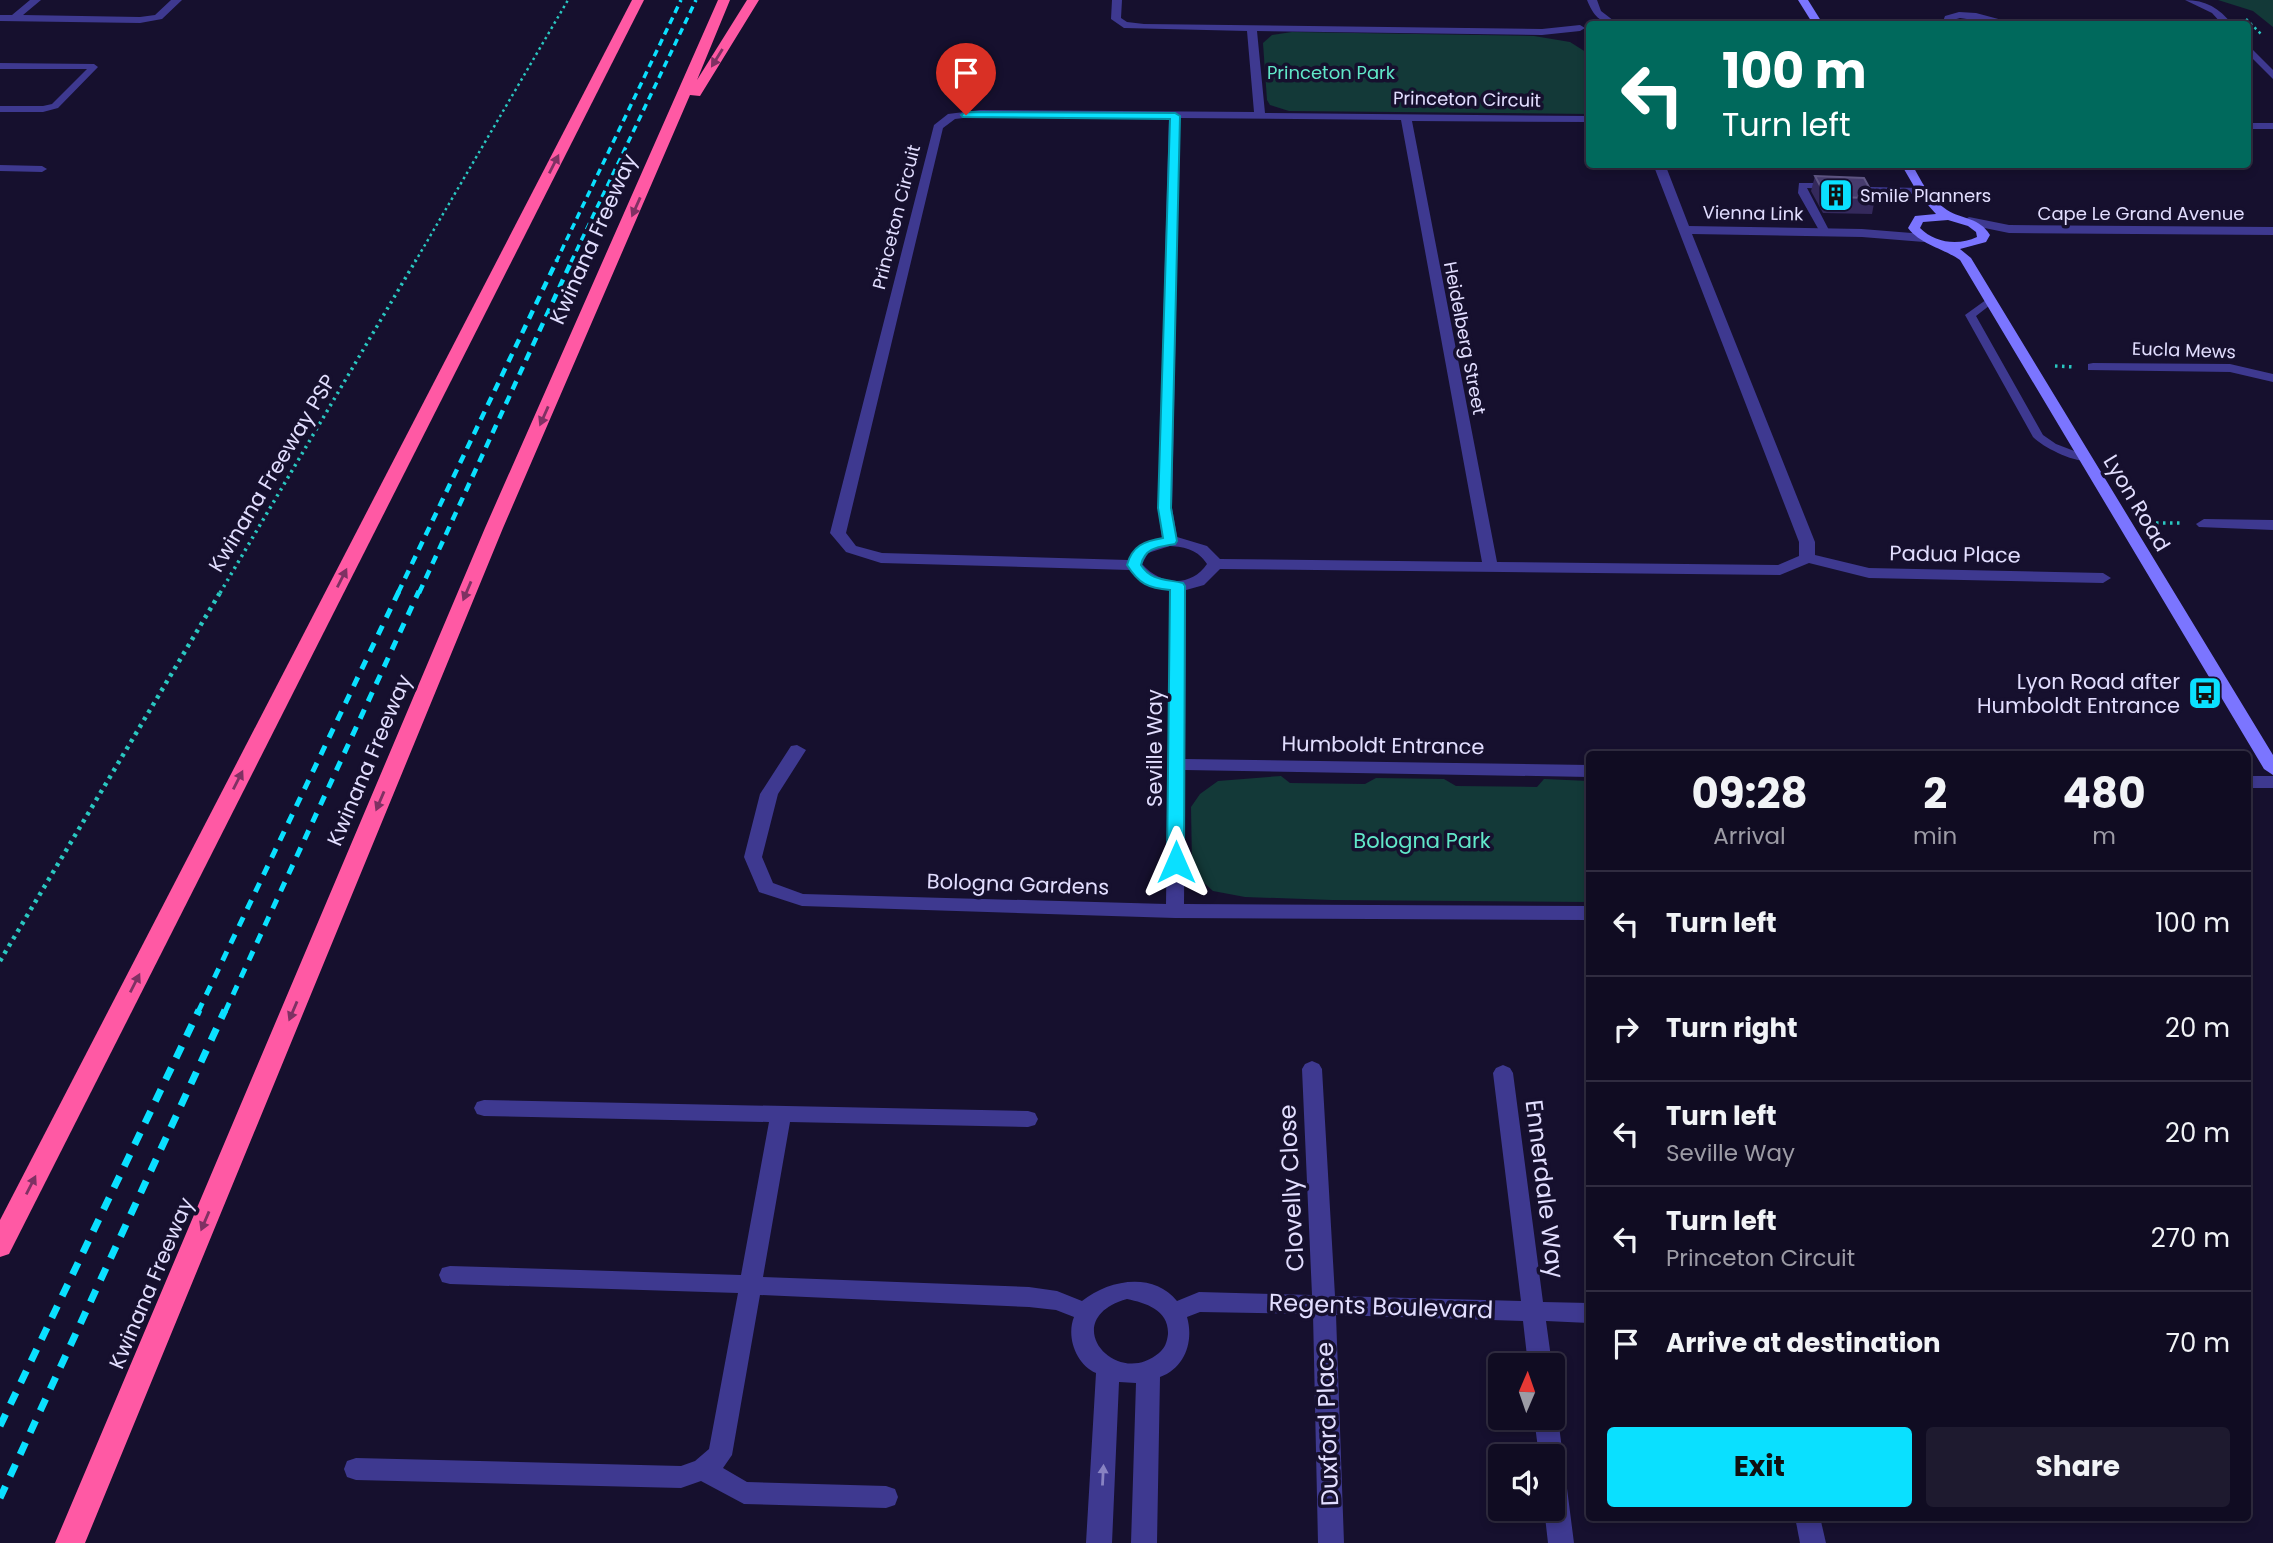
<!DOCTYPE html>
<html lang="en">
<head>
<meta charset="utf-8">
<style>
	body { margin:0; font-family:Poppins,sans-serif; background:#1e1a2f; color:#f1f3f6; height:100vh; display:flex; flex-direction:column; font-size:26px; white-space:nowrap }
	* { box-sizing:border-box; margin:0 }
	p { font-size:23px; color:#9c9ba5 }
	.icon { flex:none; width:38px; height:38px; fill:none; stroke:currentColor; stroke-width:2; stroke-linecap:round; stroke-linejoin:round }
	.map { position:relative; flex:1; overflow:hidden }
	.side { position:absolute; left:1586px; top:751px; width:665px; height:770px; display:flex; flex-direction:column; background:#100c22; border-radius:7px; box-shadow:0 4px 10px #0003,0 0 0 2px #302c40 }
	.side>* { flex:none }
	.banner { position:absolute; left:1586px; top:21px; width:665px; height:147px; border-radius:7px; box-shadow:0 4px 10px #0003,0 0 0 2px #302c40; background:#00695c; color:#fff; overflow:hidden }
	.needle { width:46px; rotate:2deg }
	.buttons { position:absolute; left:1488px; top:1353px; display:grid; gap:14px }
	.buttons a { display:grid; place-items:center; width:77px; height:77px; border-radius:7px; background:#100c22; box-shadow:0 4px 10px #0003,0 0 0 2px #302c40; font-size:35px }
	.pin { position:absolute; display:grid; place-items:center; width:60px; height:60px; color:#fff; margin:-72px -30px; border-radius:50% 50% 50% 0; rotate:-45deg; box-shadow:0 0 7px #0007 }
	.pin .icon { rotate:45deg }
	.me { position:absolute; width:77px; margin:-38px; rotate:0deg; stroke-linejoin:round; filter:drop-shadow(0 0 5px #0008) }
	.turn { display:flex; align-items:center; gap:24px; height:147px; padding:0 21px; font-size:32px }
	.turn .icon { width:91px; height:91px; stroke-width:2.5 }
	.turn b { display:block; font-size:49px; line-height:60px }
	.eta { display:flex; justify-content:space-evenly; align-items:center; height:119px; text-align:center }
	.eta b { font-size:42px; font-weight:700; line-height:49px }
	.cta { display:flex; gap:14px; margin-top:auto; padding:14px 21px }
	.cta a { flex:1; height:80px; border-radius:7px; background:#0ae0ff; color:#111; font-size:28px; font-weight:700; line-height:80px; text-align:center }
	.cta a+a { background:#1e1a2f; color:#f1f3f6 }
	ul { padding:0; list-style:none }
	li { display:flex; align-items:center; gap:21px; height:105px; padding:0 21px; border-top:2px solid #302c40 }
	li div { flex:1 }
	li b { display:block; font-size:26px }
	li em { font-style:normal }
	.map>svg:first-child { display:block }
	.green { fill:#133938 }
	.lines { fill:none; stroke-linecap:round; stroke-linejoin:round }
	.path-far2 { stroke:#2ac7c1; stroke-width:2.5; stroke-dasharray:2.5 3.5; stroke-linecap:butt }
	.path-far1 { stroke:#2ac7c1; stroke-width:3.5; stroke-dasharray:2.5 4.5; stroke-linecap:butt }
	.path { stroke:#2ac7c1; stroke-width:4.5; stroke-dasharray:3.5 5; stroke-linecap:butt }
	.lane { fill:#3e3990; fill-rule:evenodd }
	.street { fill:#3e3990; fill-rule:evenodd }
	.secondary { fill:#7b75ff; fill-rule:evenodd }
	.highway { fill:#ff59a4; fill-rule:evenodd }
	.rail-far3 { stroke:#0ae0ff; stroke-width:3.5; stroke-dasharray:7 5; stroke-linecap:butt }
	.rail-far2 { stroke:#0ae0ff; stroke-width:4.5; stroke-dasharray:9 7; stroke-linecap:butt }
	.rail-far1 { stroke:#0ae0ff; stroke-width:5; stroke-dasharray:10 9; stroke-linecap:butt }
	.rail { stroke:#0ae0ff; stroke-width:7; stroke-dasharray:13 11; stroke-linecap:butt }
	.wall { fill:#34295c }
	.building { fill:#473c6e; stroke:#5f5684; stroke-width:2 }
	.oneway { fill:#7f3163 }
	.oneway2 { fill:#8883c2 }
	.route { fill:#0ae0ff; stroke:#0692a6; stroke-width:2 }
	.labels { text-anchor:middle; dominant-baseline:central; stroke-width:7; stroke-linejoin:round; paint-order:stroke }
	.far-park-label { font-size:18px; fill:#61e8c9; stroke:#16102e }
	.far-street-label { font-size:18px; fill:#e2deff; stroke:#16102e }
	.far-poi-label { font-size:18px; fill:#e2deff; stroke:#16102e; text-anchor:start }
	.street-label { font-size:21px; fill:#e2deff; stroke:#16102e }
	.poi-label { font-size:21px; fill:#e2deff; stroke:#16102e; text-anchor:end }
	.park-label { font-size:21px; fill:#61e8c9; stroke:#16102e }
	.near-street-label { font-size:24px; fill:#e2deff; stroke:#16102e }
</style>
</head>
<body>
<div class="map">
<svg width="2273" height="1543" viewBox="0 0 2273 1543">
	<rect width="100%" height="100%" fill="#16102e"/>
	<!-- green -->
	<g class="green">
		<polygon points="2218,0 2273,0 2273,27 2253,11"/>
		<polygon points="1292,32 1534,36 1570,42 1589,54 1589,114 1289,111 1270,105 1267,100 1263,43 1272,35"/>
		<polygon points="1281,776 1290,783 1365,784 1376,778 1444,779 1456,786 1537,787 1544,779 1589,781 1589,902 1332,900 1245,897 1213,891 1195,875 1192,864 1191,807 1200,794 1218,781"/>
	</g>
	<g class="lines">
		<!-- path-far2 -->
		<g class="path-far2">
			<polyline points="2246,19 2262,35"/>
			<polyline points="415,262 568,0"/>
		</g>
		<!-- path-far1 -->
		<g class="path-far1">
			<polyline points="2055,366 2075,367"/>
			<polyline points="2156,523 2183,523"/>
			<polyline points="220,593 416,260"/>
		</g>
		<!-- path -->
		<polyline class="path" points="0,961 221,591"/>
		<!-- lane -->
		<g class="lane">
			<polygon points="0,63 94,64 98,67 58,108 43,112 0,112 0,106 43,106 52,104 87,69 0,69"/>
			<polygon points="0,165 42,166 47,169 42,172 0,171"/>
			<polygon points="1799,183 1832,183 1837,186 1832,189 1807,188 1830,232 1828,234 1820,232 1798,193"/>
			<polygon points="1863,183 1869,187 1922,188 1927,191 1922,194 1866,193 1850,186"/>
			<path d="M1990,297L1994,298V302L1976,316L2043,435L2056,444L2090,457V461C2075,463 2044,448 2033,437L1965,315Z"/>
		</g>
		<!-- street -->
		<g class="street">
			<polygon points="30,0 41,0 23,15 140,17 155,15 171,0 182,0 162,19 140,23 0,21 0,15 12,15"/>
			<path d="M1112,0H1122L1121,18L1127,22L1144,24L1542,29L1580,25L1585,28L1580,31L1542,35L1257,31L1265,113L1589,116V122L1412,121L1497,562L1778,565L1799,556V542L1653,164H1665L1689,226L1862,229L1924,234L1930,238L1924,242L1862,237L1692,234L1815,542V555L1869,568L2103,573L2111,578L2103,583L1869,578L1809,563L1780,575L1220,569L1204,585L1186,590L1185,759L1589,765V777L1185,770L1184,904L1589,906V920L1175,918L802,906L759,892L744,857L760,794L791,746L797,745L806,750L778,794L762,857L773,883L803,894L1166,904L1170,590L1146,584L1130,570L881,563L846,552L830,533L934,125L948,114L980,110L1254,112L1247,31L1124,28L1111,19ZM980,116L1169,118L1158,508L1162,538L1142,544L1128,560L882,553L856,546L846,533L943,128L955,119ZM1180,118L1401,120L1482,562L1220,559L1207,546L1177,537L1172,508ZM1170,546C1186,547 1198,550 1207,564C1191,588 1160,585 1142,564L1148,553Z"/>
			<path d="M1587,0H1597L1601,11L1618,24C1600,24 1593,15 1587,0Z"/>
			<path d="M2185,0C2206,0 2219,8 2232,24H2222L2212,13Z"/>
			<polygon points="1959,12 1976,13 2017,24 2001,24 1960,18 1953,20 1952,24 1942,24 1945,16"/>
			<polygon points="2247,44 2273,70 2273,79 2247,53"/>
			<rect x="2247" y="123" width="26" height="6"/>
			<polygon points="1969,217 2009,225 2273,227 2273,235 2009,233 1965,224 1963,221"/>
			<polygon points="2093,363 2230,364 2273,374 2273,382 2230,372 2088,370 2088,364"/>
			<polygon points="2204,519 2273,520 2273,530 2199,527 2196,524"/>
			<rect x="2247" y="776" width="26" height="12"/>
			<path d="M1312,1061L1319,1064L1322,1069L1335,1296L1521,1301L1493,1073L1496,1068L1503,1065L1510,1068L1513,1073L1543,1302L1589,1303V1323L1546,1321L1552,1365H1528L1523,1321L1336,1315L1344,1543H1318L1313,1314L1200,1312L1187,1317C1194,1341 1185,1368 1160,1377L1157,1543H1131L1136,1383L1119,1382L1112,1543H1086L1096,1373C1076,1364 1066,1337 1074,1317L1056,1310L1029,1307L760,1295L732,1455L723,1468L747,1482L886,1486L895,1489L898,1497L895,1505L886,1508L744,1504L701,1481L681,1488L356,1480L347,1477L344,1469L347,1461L356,1458L681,1466L695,1461L709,1449L738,1293L450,1284L442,1282L439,1275L442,1268L450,1266L741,1275L769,1122L484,1116L477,1114L474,1108L477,1102L484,1100L1028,1111L1035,1113L1038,1119L1035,1125L1028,1127L790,1122L763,1277L1029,1287L1057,1291L1082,1301C1108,1280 1153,1271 1177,1301L1199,1292L1312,1295L1302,1069L1305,1064ZM1127,1299C1146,1303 1169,1310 1168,1334C1167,1342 1165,1348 1159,1353C1115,1390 1056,1319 1127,1299Z"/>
			<polygon points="1552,1410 1558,1418 1574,1543 1548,1543 1544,1508 1552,1508 1552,1456 1539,1456 1534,1418 1552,1418"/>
			<polygon points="1795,1517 1820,1517 1826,1543 1800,1543"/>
		</g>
		<!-- secondary -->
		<g class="secondary">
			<polygon points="1798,0 1808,0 1823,24 1813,24"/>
			<path d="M1901,164H1912C1921,181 1930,199 1947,210C1963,220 1979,217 1990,235L1986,242L1960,249L1971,258L2273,755V775L2264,769L1960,260C1943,248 1921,245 1908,228L1915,216L1936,214L1919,195ZM1948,220L1968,226L1976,232L1977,237C1958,246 1935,243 1920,228L1923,222Z"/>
		</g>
		<!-- highway -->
		<g class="highway">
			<polygon points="632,0 644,0 9,1254 0,1257 0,1220"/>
			<polygon points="718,0 730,0 697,80 747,0 759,0 700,96 690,95 503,528 85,1543 55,1543 485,528"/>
		</g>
		<!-- rail-far3 -->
		<g class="rail-far3">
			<polyline points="556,262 681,0"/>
			<polyline points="571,262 696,0"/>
		</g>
		<!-- rail-far2 -->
		<g class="rail-far2">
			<polyline points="398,593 557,260"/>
			<polyline points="419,593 572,260"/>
		</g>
		<!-- rail-far1 -->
		<g class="rail-far1">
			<polyline points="198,1012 399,591"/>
			<polyline points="225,1012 419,591"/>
		</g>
		<!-- rail -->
		<g class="rail">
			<polyline points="0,1426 199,1010"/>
			<polyline points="0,1498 225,1010"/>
		</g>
	</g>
	<!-- wall -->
	<polygon class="wall" points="1815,176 1875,198 1872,214 1823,213 1811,191"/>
	<!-- building -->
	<polygon class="building" points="1815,176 1864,178 1875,198 1826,197"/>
	<!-- one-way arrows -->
	<defs><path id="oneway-solid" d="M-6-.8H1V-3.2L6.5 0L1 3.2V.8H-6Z" transform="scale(1.75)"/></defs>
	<g class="oneway">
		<use href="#oneway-solid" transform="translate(717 58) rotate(122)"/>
		<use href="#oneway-solid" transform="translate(554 164) rotate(-63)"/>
		<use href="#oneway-solid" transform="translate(636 207) rotate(114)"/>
		<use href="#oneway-solid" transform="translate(544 416) rotate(114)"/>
		<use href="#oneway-solid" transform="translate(342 578) rotate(-63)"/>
		<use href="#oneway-solid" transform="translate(467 591) rotate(113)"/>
		<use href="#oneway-solid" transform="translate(238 780) rotate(-63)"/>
		<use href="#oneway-solid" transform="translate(380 801) rotate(113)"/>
		<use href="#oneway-solid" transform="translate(135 983) rotate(-63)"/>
		<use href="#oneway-solid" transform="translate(293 1011) rotate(113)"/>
		<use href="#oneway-solid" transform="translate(31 1185) rotate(-63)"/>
		<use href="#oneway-solid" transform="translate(205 1221) rotate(113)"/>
	</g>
	<use class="oneway2" href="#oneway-solid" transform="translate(1103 1475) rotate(-87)"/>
	<!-- route -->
	<path class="route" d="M966,112L1175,113L1180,116L1171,508L1177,541L1175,544C1159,547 1145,547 1141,565C1151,581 1166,579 1183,583L1185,586L1184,862L1182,866L1176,868L1167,862L1170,590C1148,588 1139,584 1127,565C1132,546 1144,541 1163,538L1158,508L1170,119L963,117L961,115Z"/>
	<!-- icons -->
	<defs>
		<g id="building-square" transform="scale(1.75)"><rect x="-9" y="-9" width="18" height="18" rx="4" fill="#0ae0ff" stroke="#16102e"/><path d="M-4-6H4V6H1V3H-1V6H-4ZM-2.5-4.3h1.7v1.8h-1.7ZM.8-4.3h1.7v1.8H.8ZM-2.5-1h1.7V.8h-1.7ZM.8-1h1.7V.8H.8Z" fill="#111"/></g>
		<g id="bus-square" transform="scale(1.75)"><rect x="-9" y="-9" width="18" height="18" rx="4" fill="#0ae0ff" stroke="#16102e"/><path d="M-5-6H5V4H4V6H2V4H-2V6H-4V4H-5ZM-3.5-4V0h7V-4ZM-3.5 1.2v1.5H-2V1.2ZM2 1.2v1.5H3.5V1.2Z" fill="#111"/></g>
	</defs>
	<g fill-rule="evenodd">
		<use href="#building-square" x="1836" y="195"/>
		<use href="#bus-square" x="2205" y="693"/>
	</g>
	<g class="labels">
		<!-- far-park labels -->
		<g class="far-park-label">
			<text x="1331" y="72">Princeton Park</text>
		</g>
		<!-- far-street labels -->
		<g class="far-street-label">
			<text transform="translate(1467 99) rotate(1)">Princeton Circuit</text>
			<text transform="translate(1753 213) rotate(1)">Vienna Link</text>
			<text x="2141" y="213">Cape Le Grand Avenue</text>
			<text transform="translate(896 217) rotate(-76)">Princeton Circuit</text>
			<text transform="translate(1465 338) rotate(79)">Heidelberg Street</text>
			<text transform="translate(2184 350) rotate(2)">Eucla Mews</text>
		</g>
		<!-- far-poi labels -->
		<g class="far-poi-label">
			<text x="1860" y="195">Smile Planners</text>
		</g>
		<!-- street labels -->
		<g class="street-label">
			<text transform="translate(593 239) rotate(-66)">Kwinana Freeway</text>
			<text transform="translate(272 473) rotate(-59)">Kwinana Freeway PSP</text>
			<text transform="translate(2137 503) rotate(59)">Lyon Road</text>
			<text transform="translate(1955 554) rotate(1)">Padua Place</text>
			<text transform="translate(1383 745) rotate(1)">Humboldt Entrance</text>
			<text transform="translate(1154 748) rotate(-90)">Seville Way</text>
			<text transform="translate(369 760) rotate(-67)">Kwinana Freeway</text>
			<text transform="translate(1018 884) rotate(2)">Bologna Gardens</text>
			<text transform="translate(151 1283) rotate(-67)">Kwinana Freeway</text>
		</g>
		<!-- poi labels -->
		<g class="poi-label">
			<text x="2180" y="681">Lyon Road after<tspan x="2180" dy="24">Humboldt Entrance</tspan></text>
		</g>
		<!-- park labels -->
		<g class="park-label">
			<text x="1422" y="840">Bologna Park</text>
		</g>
		<!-- near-street labels -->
		<g class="near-street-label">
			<text transform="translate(1291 1188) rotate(-93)">Clovelly Close</text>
			<text transform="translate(1545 1189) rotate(83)">Ennerdale Way</text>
			<text transform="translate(1381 1306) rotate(2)">Regents Boulevard</text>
			<text transform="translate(1327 1424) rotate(-92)">Duxford Place</text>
		</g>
	</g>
</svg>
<div class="buttons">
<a><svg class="needle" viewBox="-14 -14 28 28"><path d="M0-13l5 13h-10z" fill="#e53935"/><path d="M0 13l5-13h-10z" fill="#9c9ba5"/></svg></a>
<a><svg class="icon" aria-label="sound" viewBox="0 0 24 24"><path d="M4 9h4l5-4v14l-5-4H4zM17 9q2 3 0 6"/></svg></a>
</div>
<div class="pin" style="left:966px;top:115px;background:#d93025"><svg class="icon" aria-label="arrive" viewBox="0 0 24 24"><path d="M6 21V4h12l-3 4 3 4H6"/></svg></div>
<svg class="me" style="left:1176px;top:862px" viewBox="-20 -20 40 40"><path d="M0-17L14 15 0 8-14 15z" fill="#0ae0ff" stroke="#fff" stroke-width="4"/></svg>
<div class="banner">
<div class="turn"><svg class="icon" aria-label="left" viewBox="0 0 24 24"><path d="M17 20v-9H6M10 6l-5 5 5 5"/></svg><div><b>100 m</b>Turn left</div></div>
</div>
<section class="side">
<div class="eta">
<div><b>09:28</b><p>Arrival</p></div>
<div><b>2</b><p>min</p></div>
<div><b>480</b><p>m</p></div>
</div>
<ul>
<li><svg class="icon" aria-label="left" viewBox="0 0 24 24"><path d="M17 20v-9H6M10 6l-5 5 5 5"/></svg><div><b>Turn left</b></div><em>100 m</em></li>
<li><svg class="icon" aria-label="right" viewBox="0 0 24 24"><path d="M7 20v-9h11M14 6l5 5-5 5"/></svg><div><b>Turn right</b></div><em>20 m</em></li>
<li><svg class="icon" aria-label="left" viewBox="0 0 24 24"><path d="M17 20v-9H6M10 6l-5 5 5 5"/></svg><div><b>Turn left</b><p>Seville Way</p></div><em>20 m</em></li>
<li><svg class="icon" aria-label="left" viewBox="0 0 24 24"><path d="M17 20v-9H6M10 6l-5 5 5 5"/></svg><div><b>Turn left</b><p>Princeton Circuit</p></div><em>270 m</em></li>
<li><svg class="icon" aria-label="arrive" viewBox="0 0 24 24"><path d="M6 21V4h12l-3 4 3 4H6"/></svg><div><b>Arrive at destination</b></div><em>70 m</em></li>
</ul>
<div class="cta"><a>Exit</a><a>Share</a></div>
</section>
</div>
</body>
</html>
